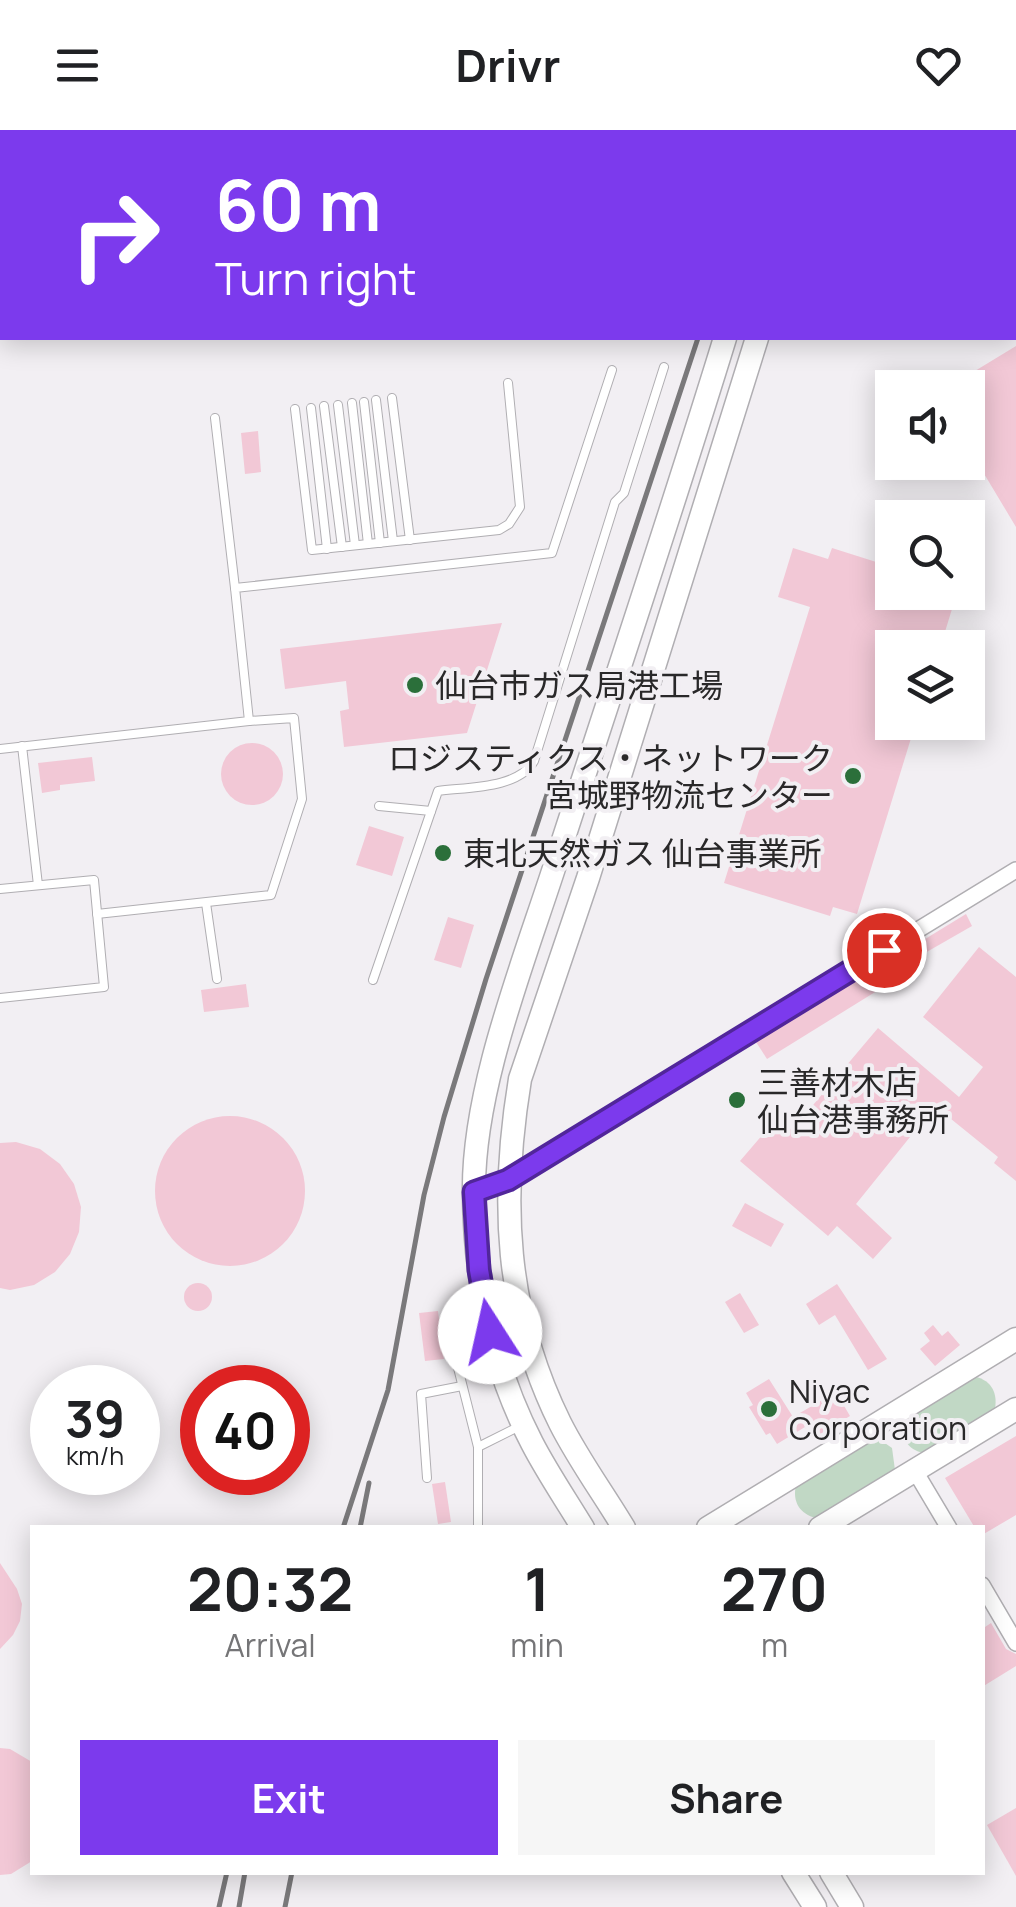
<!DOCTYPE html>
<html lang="en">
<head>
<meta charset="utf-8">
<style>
	body { margin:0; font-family:Manrope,"Noto Sans JP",sans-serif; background:#f6f6f6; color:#202124; height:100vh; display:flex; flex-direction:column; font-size:38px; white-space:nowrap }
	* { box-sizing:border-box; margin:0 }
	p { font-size:32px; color:#757577 }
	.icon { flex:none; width:55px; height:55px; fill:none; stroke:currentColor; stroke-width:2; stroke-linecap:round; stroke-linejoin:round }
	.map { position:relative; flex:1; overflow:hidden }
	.panel { position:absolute; left:30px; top:1395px; width:955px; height:350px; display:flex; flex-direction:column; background:#fff; border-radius:0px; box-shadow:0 5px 25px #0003 }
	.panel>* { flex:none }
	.top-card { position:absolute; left:0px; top:0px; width:1018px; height:210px; box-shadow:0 5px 25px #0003; background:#7c3aed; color:#fff; overflow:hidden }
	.fabs { position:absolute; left:875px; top:240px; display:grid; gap:20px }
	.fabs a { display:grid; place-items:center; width:110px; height:110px; border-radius:0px; background:#fff; box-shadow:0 5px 25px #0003; font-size:50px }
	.speed { position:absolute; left:30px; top:1235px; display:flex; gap:20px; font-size:50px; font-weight:700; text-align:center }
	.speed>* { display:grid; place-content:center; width:130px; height:130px; border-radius:50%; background:#fff; box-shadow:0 5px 25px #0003; line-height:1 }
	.speed small { font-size:25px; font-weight:400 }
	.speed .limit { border:15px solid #d22; background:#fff; color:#111 }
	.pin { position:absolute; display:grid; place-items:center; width:85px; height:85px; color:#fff; margin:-42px; border:5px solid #fff; border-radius:50%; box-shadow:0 2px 10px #0007 }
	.me { position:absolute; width:110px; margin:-55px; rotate:350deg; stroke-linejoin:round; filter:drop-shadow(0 0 8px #0008) }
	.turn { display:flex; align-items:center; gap:35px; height:210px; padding:0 50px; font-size:45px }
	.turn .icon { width:130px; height:130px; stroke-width:2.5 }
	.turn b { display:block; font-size:70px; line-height:85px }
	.eta { display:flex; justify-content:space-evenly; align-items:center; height:170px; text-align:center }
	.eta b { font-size:60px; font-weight:700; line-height:70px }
	.button { display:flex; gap:20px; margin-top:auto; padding:20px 50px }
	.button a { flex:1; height:115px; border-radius:0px; background:#7c3aed; color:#fff; font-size:40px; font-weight:700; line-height:115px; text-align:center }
	.button a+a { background:#f6f6f6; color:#202124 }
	header { display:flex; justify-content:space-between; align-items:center; height:130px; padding:0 50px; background:#fff; font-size:45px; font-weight:700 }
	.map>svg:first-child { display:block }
	.green { fill:#c1d8c5 }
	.building { fill:#f2c8d6 }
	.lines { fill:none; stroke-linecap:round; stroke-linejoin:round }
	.lane-casing { stroke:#b0aeb2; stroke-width:10 }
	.street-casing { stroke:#b0aeb2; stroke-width:18 }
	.secondary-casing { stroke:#b0aeb2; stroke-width:25 }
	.lane { stroke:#fff; stroke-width:8 }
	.street { stroke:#fff; stroke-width:15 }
	.secondary { stroke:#fff; stroke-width:22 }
	.rail { stroke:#7a797b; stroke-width:5 }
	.route-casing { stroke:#51269a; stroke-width:25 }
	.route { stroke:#7c3aed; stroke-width:18 }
	.poi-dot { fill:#2b6f3a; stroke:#f2eff3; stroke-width:4 }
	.labels { text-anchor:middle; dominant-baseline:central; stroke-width:8; stroke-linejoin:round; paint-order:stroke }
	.poi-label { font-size:32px; fill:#292829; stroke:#f2eff3; text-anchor:start }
</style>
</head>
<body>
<header><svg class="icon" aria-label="menu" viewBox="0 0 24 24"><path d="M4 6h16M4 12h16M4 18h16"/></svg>Drivr<svg class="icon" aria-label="heart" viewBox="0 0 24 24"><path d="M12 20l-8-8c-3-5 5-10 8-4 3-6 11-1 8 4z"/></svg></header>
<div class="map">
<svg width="1016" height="1777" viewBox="0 0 1016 1777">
	<rect width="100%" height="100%" fill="#f2eff3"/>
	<!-- green -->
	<g class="green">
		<path d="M972,1246C990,1249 998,1261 995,1279L924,1323C907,1320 900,1307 904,1290Z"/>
		<path d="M872,1308L879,1309L892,1318L895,1340L816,1388C800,1384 792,1372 796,1355Z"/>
	</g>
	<!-- building -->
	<g class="building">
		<polygon points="1016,216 1016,397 968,317 968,258 947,258"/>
		<polygon points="258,301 261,342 245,344 241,303"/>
		<polygon points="793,418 828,429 832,418 892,437 892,462 909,462 908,465 952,479 940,518 892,518 892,592 916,592 857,784 833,777 830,786 724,753 810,477 778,467"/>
		<polygon points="502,493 467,603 344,617 340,581 349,579 346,551 285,559 280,519"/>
		<circle cx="252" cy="644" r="31"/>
		<polygon points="92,627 95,651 60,655 60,660 42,663 38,633"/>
		<polygon points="369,696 404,707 392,746 356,735"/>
		<polygon points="966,784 972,796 904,835 899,825"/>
		<polygon points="448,787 474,795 461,838 434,830"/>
		<polygon points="979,817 1016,847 1016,1051 994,1033 998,1027 935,976 856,1074 892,1108 873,1129 837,1096 828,1106 740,1031 777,988 792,1000 878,898 959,967 983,937 923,887"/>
		<polygon points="870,842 880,859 767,929 756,912"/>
		<polygon points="246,854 249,877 204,882 201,860"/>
		<circle cx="230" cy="1061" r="75"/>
		<polygon points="16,1012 40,1019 60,1034 74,1054 81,1077 79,1102 70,1124 55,1142 34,1155 10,1160 0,1158 0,1013"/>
		<polygon points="745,1073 784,1094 771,1117 732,1096"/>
		<circle cx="198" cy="1167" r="14"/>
		<polygon points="837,1154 887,1229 868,1240 835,1185 819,1195 806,1174"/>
		<polygon points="740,1163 759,1195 744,1203 725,1172"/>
		<polygon points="438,1181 444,1229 425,1231 419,1183"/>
		<polygon points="933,1195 942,1206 948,1201 960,1215 935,1236 920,1219 930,1211 924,1203"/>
		<polygon points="769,1249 793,1287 836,1262 850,1286 812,1309 805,1297 777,1314 770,1303 766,1305 749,1277 753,1275 746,1263"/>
		<polygon points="1016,1306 1016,1385 982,1405 982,1398 975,1398 945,1348"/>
		<polygon points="445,1352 451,1392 438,1394 432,1354"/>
		<polygon points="0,1433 17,1459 22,1474 20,1491 13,1505 0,1519"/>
		<polygon points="991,1493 1006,1519 1016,1524 1016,1536 982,1557 982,1499"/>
		<polygon points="0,1618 10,1619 32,1632 32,1731 11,1744 0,1745"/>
		<polygon points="1016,1678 1016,1746 987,1695"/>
	</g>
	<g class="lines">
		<!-- lane casing -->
		<g class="lane-casing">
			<g id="lane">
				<polyline points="629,0 630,2"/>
				<polyline points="392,268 410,410"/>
				<polyline points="376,270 393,411"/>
				<polyline points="364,272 380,413"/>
				<polyline points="352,273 368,414"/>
				<polyline points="338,275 355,415"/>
				<polyline points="324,276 342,417"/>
				<polyline points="311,278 327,419"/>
				<polyline points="295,279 312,420 499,400 509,394 520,377 508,253"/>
				<polyline points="215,288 235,458"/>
				<polyline points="22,616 38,755"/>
				<polyline points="0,619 249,591 235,458 552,423 612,240"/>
				<polyline points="379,676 431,681"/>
				<polyline points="0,759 94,750 104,857 0,868"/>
				<polyline points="206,773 217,849"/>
				<polyline points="97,784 271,765 302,669 294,588 249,591"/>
				<path d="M373,850L438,661C467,657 518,659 534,631L615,372L624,363L664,237"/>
				<polyline points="452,1214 478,1317"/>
				<polyline points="427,1348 421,1264 462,1256"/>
				<polyline points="478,1398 478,1317 518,1297"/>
			</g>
		</g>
		<!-- street casing -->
		<g class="street-casing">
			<g id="street">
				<polyline points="474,1062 509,1050 1016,740"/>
				<polyline points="915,1341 949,1398"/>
				<polyline points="982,1455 1016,1513"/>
			</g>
		</g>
		<!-- secondary casing -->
		<g class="secondary-casing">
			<g id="secondary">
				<polyline points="788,2 789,0"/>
				<polyline points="823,2 823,0"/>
				<path d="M583,1398C566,1370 547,1342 532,1313C492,1236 475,1151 474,1064C472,961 523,834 555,735C612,559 671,384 725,208"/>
				<path d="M624,1398C603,1363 578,1329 560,1293C505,1182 500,1070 520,949L588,748L757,208"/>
				<polyline points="708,1398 1016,1209"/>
				<polyline points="820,1398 1016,1279"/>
				<polyline points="793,1742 815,1777"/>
				<polyline points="831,1742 852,1777"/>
			</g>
		</g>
		<!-- lane -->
		<use href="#lane" class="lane"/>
		<!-- street -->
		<use href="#street" class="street"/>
		<!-- secondary -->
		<use href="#secondary" class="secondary"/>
		<!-- rail -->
		<g class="rail">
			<polyline points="762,2 763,0"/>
			<polyline points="343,1398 388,1260 424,1065 444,987 486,849 698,208"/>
			<polyline points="360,1398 369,1353"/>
			<polyline points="219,1777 227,1742"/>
			<polyline points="239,1777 245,1742"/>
			<polyline points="285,1777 292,1742"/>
		</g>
	</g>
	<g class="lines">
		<!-- route casing -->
		<g class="route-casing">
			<polyline id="route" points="490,1202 479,1140 474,1062 508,1050 884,820"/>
		</g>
		<!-- route -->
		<use href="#route" class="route"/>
	</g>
	<!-- markers -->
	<g class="poi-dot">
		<circle cx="415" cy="555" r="10"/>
		<circle cx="853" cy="646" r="10"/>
		<circle cx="443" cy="723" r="10"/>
		<circle cx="737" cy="970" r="10"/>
		<circle cx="769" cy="1279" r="10"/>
	</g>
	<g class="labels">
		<!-- poi labels -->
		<g class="poi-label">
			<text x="435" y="555">仙台市ガス局港工場</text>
			<text x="833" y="628" text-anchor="end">ロジスティクス・ネットワーク<tspan x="833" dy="37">宮城野物流センター</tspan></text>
			<text x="463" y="723">東北天然ガス 仙台事業所</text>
			<text x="757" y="952">三善材木店<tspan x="757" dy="37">仙台港事務所</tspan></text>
			<text x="789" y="1261">Niyac<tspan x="789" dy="37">Corporation</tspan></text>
		</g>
	</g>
</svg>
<div class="fabs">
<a><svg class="icon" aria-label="sound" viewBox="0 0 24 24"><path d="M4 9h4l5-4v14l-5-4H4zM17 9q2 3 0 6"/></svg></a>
<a><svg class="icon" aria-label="search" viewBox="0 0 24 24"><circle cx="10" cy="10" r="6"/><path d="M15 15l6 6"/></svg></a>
<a><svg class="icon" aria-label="layers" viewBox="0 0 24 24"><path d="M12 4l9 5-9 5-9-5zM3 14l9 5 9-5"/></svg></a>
</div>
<div class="speed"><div>39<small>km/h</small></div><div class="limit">40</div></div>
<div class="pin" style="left:884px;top:820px;background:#d93025"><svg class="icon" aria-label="arrive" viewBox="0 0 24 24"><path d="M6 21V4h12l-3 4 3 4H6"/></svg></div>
<svg class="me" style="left:490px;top:1202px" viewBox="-20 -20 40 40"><circle r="19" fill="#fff"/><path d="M0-13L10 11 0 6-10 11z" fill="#7c3aed"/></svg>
<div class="top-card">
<div class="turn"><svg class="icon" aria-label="right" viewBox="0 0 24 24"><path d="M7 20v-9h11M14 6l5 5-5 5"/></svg><div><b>60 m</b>Turn right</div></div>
</div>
<section class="panel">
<div class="eta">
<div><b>20:32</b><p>Arrival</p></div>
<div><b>1</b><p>min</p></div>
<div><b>270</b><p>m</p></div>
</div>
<div class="button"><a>Exit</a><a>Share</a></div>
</section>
</div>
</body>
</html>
